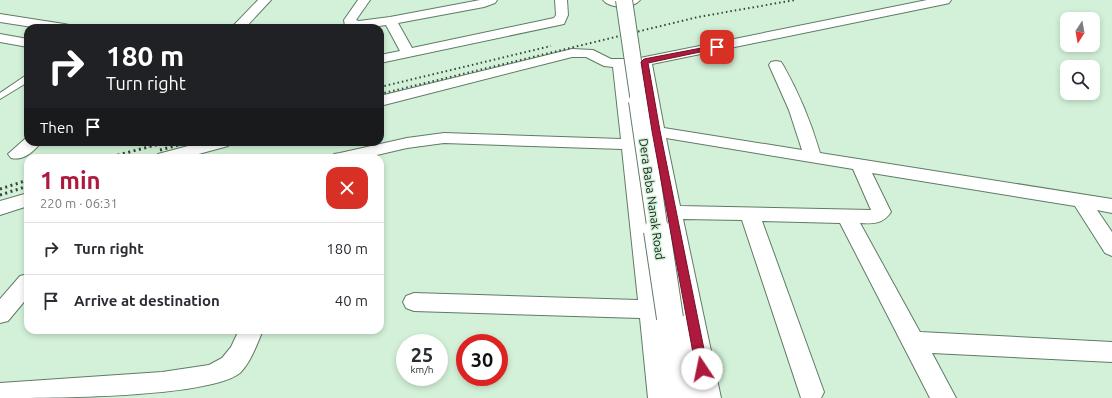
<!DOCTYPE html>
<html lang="en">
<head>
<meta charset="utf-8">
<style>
	body { margin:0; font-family:Ubuntu,sans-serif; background:#f2f2f3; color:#2b2b33; height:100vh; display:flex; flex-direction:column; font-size:15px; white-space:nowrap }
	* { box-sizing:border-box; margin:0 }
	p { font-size:13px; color:#7c7c81 }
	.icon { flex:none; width:22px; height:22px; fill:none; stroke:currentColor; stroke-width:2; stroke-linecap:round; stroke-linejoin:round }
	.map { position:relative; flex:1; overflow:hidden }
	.side { position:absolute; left:24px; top:154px; width:360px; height:180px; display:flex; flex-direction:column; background:#fff; border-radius:12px; box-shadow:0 2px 6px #0003 }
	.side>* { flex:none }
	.hud { position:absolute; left:24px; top:24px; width:360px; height:122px; border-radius:12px; box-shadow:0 2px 6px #0003; background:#202124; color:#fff; overflow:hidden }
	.needle { width:26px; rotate:191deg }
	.fabs { position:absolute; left:1060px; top:12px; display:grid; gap:8px }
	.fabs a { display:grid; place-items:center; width:40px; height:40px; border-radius:8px; background:#fff; box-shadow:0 2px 6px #0003; font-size:20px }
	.speed { position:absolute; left:396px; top:334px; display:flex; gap:8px; font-size:20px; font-weight:700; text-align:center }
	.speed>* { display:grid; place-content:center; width:52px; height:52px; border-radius:50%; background:#fff; box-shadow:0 2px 6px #0003; line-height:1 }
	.speed small { font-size:10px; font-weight:400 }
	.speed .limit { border:6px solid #d22; background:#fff; color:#111 }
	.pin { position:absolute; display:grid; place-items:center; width:34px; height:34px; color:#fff; margin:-17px; border-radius:8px; box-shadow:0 2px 6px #0006 }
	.me { position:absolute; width:44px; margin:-22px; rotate:349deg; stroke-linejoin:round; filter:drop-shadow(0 0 3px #0008) }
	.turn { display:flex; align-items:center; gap:14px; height:84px; padding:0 16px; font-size:18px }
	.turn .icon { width:52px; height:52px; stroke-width:2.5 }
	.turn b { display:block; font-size:28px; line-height:34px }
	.then { display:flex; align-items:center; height:38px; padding:0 16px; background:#0003; gap:8px; font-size:15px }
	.round { display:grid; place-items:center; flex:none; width:42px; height:42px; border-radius:12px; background:#f2f2f3 }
	.summary { display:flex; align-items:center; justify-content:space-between; height:68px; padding:0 16px }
	h1 { font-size:24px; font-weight:700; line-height:30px; color:#ae1a3d }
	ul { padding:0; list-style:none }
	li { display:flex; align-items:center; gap:12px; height:52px; padding:0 16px; border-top:1px solid #e1e1e2 }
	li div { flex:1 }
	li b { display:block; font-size:15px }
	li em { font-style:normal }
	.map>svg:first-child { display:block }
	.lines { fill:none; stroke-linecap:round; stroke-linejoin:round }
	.lane-casing { stroke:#607b65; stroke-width:2 }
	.street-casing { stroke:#607b65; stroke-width:2 }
	.secondary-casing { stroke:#607b65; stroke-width:2 }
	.lane { fill:#fff; fill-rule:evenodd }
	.street { fill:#fff; fill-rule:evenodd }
	.secondary { fill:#fff; fill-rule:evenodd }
	.rail-far1 { stroke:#364439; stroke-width:2; stroke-dasharray:1.5 3; stroke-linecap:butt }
	.rail { stroke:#364439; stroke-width:3; stroke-dasharray:2 3.5; stroke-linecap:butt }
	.secondary-bridge-far2-casing { stroke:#607b65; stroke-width:18; stroke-linecap:butt }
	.secondary-bridge-far1-casing { stroke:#607b65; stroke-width:22; stroke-linecap:butt }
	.secondary-bridge-casing { stroke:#607b65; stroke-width:28; stroke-linecap:butt }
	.secondary-bridge-far2 { stroke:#fff; stroke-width:16 }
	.secondary-bridge-far1 { stroke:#fff; stroke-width:20 }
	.secondary-bridge { stroke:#fff; stroke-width:26 }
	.route { fill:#ae1a3d; stroke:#711128 }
	.labels { text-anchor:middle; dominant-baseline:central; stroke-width:3; stroke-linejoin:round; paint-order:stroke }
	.street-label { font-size:12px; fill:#131e16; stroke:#d3f1d8 }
</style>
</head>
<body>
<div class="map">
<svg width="1112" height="398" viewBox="0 0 1112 398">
	<rect width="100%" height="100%" fill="#d3f1d8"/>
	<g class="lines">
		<!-- lane casing -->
		<g class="lane-casing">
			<polygon id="lane" points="25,76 28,76 28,82 0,99 0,93"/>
		</g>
		<!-- street casing -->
		<g class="street-casing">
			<g id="street">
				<polygon points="258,0 271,0 245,28 231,28"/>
				<path d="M358,0H370L356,20L359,21L390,17L480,0H497L495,3L484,7L398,23L412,48L554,18L556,15L555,0H567L568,15L564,24L380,63V55L400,51L386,25C372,27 359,29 345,26L344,20Z"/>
				<path d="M603,0H640C633,9 610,9 603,0Z"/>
				<path d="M927,0H951L949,3L945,4L652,64L664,128L802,150L789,110L769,65L771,62L776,61L781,62L783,65C799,93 811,122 820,153L1112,199V213L1097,210L1112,232V256L1105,253L1075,206L872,173L891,212C883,224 873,224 860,223L920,332L1112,342V362L932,353L956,398H930L840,223L762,221L824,392L821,398H801L742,220L683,219L721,398H695L648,135L637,133L674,398H648L640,318L414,311L406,308L403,302L406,296L414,293L638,300L622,149L444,143L407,148L364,158H331L334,154L340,153L407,138L444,133L621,139L613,67L604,66L586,57H572L380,106V96L572,49L593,50L611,59H635ZM628,67H638L647,125L635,123ZM666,138L853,169L871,210L680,206Z"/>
				<polygon points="0,14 64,24 69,25 71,28 39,28 0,22"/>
				<polygon points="0,34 28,39 28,47 0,42"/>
				<path d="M26,138H28V142H41C34,152 23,161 11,158L8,154Z"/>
				<polygon points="203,142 231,142 228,146 184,158 155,158 158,154"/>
				<polygon points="28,193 28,206 0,215 0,201"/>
				<polygon points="28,274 28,297 8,321 0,323 0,299 20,276"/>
				<path d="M239,330H263C257,344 251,362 240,373C208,398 48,398 0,398V383L162,372L209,365L222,358L231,347Z"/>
			</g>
		</g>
		<!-- secondary casing -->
		<g class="secondary-casing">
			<polygon id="secondary" points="670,307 679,310 683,318 698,398 668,398 657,318 661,310"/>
		</g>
		<!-- lane -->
		<use href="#lane" class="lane"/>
		<!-- street -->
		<use href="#street" class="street"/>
		<!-- secondary -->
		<use href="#secondary" class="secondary"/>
		<!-- rail-far1 -->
		<g class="rail-far1">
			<polyline points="380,87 551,46"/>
			<polyline points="380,94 698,17 795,0"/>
		</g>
		<!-- rail -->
		<g class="rail">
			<polyline points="160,150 189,142"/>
			<polyline points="107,158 167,142"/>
			<polyline points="0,189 28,180"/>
			<polyline points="0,195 28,186"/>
		</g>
		<!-- secondary-bridge-far2 casing -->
		<g class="secondary-bridge-far2-casing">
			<polyline id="secondary-bridge-far2" points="624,0 639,102"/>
		</g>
		<!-- secondary-bridge-far1 casing -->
		<g class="secondary-bridge-far1-casing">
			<polyline id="secondary-bridge-far1" points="639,101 658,232"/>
		</g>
		<!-- secondary-bridge casing -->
		<g class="secondary-bridge-casing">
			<polyline id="secondary-bridge" points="657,231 670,318"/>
		</g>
		<!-- secondary-bridge-far2 -->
		<use href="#secondary-bridge-far2" class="secondary-bridge-far2"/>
		<!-- secondary-bridge-far1 -->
		<use href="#secondary-bridge-far1" class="secondary-bridge-far1"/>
		<!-- secondary-bridge -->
		<use href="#secondary-bridge" class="secondary-bridge"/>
	</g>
	<!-- route -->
	<polygon class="route" points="717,45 720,47 719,48 648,63 660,131 708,369 706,373 702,375 698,373 696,369 652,131 641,62 644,59"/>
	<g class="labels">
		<!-- street labels -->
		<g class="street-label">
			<text transform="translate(652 199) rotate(82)">Dera Baba Nanak Road</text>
		</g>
	</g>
</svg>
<div class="fabs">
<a><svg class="needle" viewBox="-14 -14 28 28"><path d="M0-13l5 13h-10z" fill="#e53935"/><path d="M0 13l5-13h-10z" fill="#7c7c81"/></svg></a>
<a><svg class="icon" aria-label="search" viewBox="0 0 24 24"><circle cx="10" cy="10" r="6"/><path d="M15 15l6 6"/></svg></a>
</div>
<div class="speed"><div>25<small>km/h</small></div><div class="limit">30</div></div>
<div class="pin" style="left:717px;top:47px;background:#d93025"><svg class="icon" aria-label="arrive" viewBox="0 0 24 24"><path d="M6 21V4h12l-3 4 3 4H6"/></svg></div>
<svg class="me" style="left:702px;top:369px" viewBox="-20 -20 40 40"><circle r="19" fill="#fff"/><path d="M0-13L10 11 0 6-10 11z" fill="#ae1a3d"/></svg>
<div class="hud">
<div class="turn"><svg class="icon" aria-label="right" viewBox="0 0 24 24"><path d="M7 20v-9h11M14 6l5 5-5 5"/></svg><div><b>180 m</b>Turn right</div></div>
<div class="then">Then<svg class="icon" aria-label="arrive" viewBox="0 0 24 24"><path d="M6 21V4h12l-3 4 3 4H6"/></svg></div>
</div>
<section class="side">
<div class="summary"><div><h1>1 min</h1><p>220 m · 06:31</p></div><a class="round" style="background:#d93025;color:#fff"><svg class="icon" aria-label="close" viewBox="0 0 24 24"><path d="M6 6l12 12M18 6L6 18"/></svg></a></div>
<ul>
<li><svg class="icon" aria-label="right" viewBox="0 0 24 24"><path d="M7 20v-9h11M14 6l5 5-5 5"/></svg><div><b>Turn right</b></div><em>180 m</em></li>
<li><svg class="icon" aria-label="arrive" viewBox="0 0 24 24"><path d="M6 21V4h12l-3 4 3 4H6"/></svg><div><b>Arrive at destination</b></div><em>40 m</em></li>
</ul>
</section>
</div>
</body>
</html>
